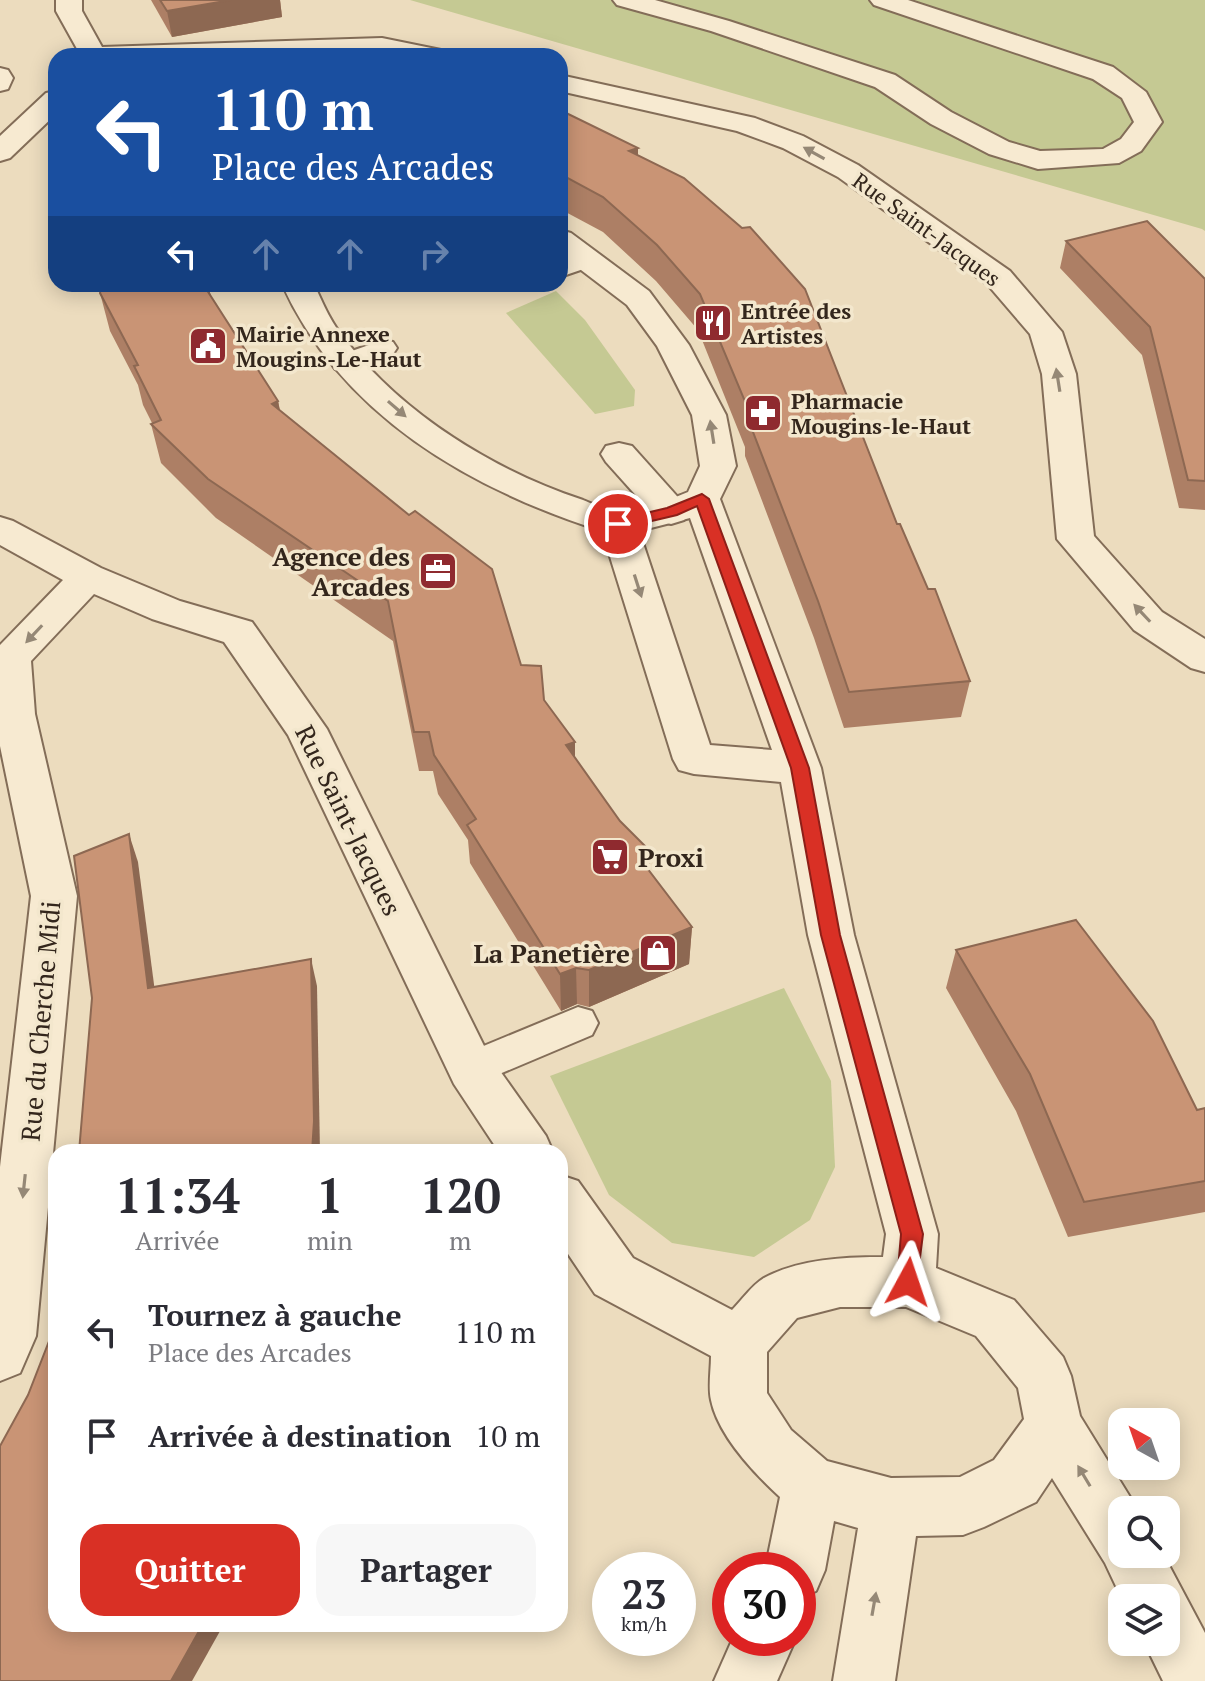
<!DOCTYPE html>
<html lang="fr">
<head>
<meta charset="utf-8">
<style>
	body { margin:0; font-family:"PT Serif",serif; background:#f7f7f7; color:#2b2b33; height:100vh; display:flex; flex-direction:column; font-size:30px; white-space:nowrap }
	* { box-sizing:border-box; margin:0 }
	p { font-size:26px; color:#7c7c81 }
	.icon { flex:none; width:44px; height:44px; fill:none; stroke:currentColor; stroke-width:2; stroke-linecap:round; stroke-linejoin:round }
	.map { position:relative; flex:1; overflow:hidden }
	.sheet { position:absolute; left:48px; top:1144px; width:520px; height:488px; display:flex; flex-direction:column; background:#fff; border-radius:24px; box-shadow:0 4px 20px #0003 }
	.sheet>* { flex:none }
	.top-card { position:absolute; left:48px; top:48px; width:520px; height:244px; border-radius:24px; box-shadow:0 4px 20px #0003; background:#1a4fa0; color:#fff; overflow:hidden }
	.needle { width:52px; rotate:320deg }
	.buttons { position:absolute; left:1108px; top:1408px; display:grid; gap:16px }
	.buttons a { display:grid; place-items:center; width:72px; height:72px; border-radius:16px; background:#fff; box-shadow:0 4px 20px #0003; font-size:40px }
	.speed { position:absolute; left:592px; top:1552px; display:flex; gap:16px; font-size:40px; font-weight:700; text-align:center }
	.speed>* { display:grid; place-content:center; width:104px; height:104px; border-radius:50%; background:#fff; box-shadow:0 4px 20px #0003; line-height:1 }
	.speed small { font-size:20px; font-weight:400 }
	.speed .limit { border:12px solid #d22; background:#fff; color:#111 }
	.pin { position:absolute; display:grid; place-items:center; width:68px; height:68px; color:#fff; margin:-34px; border:4px solid #fff; border-radius:50%; box-shadow:0 2px 8px #0007 }
	.me { position:absolute; width:88px; margin:-44px; rotate:5deg; stroke-linejoin:round; filter:drop-shadow(0 0 6px #0008) }
	.turn { display:flex; align-items:center; gap:28px; height:168px; padding:0 32px; font-size:36px }
	.turn .icon { width:104px; height:104px; stroke-width:2.5 }
	.turn b { display:block; font-size:56px; line-height:68px }
	.lanes { display:flex; align-items:center; height:76px; padding:0 32px; background:#0003; justify-content:center; gap:40px; direction:ltr }
	.lanes .off { opacity:.35 }
	.eta { display:flex; justify-content:space-evenly; align-items:center; height:136px; text-align:center }
	.eta b { font-size:48px; font-weight:700; line-height:56px }
	.action { display:flex; gap:16px; margin-top:auto; padding:16px 32px }
	.action a { flex:1; height:92px; border-radius:24px; background:#d93025; color:#fff; font-size:32px; font-weight:700; line-height:92px; text-align:center }
	.action a+a { background:#f7f7f7; color:#2b2b33 }
	ul { padding:0; list-style:none }
	li { display:flex; align-items:center; gap:24px; height:104px; padding:0 32px }
	li div { flex:1 }
	li b { display:block; font-size:30px }
	li em { font-style:normal }
	.map>svg:first-child { display:block }
	.green { fill:#c5c993 }
	.lines { fill:none; stroke-linecap:round; stroke-linejoin:round }
	.service-casing { stroke:#836d58; stroke-width:4 }
	.pedestrian-casing { stroke:#836d58; stroke-width:4 }
	.minor-casing { stroke:#836d58; stroke-width:4 }
	.service { fill:#f7ead1; fill-rule:evenodd }
	.pedestrian { fill:#f7ead1; fill-rule:evenodd }
	.minor { fill:#f7ead1; fill-rule:evenodd }
	.wall { fill:#ad7f65 }
	.shaded-wall { fill:#8d6852 }
	.building { fill:#c99475; stroke:#8d6852; stroke-width:2 }
	.oneway { fill:#958876 }
	.route { fill:#d93025; stroke:#8d1f18; stroke-width:2 }
	.labels { text-anchor:middle; dominant-baseline:central; stroke-width:7; stroke-linejoin:round; paint-order:stroke }
	.far-street-label { font-size:22px; fill:#33261c; stroke:#f3e7cd }
	.far-poi-label { font-size:22px; font-weight:bold; fill:#33261c; stroke:#f3e7cd; text-anchor:start }
	.poi-label { font-size:26px; font-weight:bold; fill:#33261c; stroke:#f3e7cd; text-anchor:end }
	.street-label { font-size:26px; fill:#33261c; stroke:#f3e7cd }
</style>
</head>
<body>
<div class="map">
<svg width="1205" height="1681" viewBox="0 0 1205 1681">
	<rect width="100%" height="100%" fill="#ecdcbe"/>
	<!-- green -->
	<g class="green">
		<polygon points="410,0 1205,0 1205,231 1202,229"/>
		<polygon points="556,291 585,320 635,390 634,406 595,414 506,313"/>
		<polygon points="784,988 831,1081 835,1167 810,1220 754,1257 672,1243 609,1195 550,1076"/>
	</g>
	<g class="lines">
		<!-- service casing -->
		<g class="service-casing">
			<g id="service">
				<polygon points="0,68 8,70 13,78 8,89 0,91"/>
				<polygon points="589,251 598,254 602,259 598,264 560,277 560,261"/>
				<polygon points="383,340 393,342 397,348 393,354 355,369 345,371 335,369 331,363 335,357"/>
				<polygon points="578,1007 592,1011 598,1023 592,1035 471,1086 457,1081 451,1069 457,1057"/>
			</g>
		</g>
		<!-- pedestrian casing -->
		<g class="pedestrian-casing">
			<polygon id="pedestrian" points="619,443 632,446 684,504 689,512 684,520 671,524 658,520 606,462 601,454 606,446"/>
		</g>
		<!-- minor casing -->
		<g class="minor-casing">
			<g id="minor">
				<polygon points="56,0 82,0 82,11 102,47 382,38 441,50 445,56 81,56 56,11"/>
				<polygon points="613,0 655,0 729,21 895,75 951,112 1009,142 1040,151 1103,149 1121,139 1134,122 1122,98 1093,79 874,5 870,0 908,0 1113,67 1146,92 1162,122 1141,151 1119,163 1038,169 989,154 931,124 875,87 711,31 617,5"/>
				<polygon points="560,75 755,118 803,136 858,165 1010,271 1062,332 1076,374 1094,536 1162,612 1205,639 1205,672 1191,668 1134,630 1057,539 1042,374 1030,334 988,285 838,177 783,148 737,131 560,91"/>
				<polygon points="56,91 56,114 10,158 0,161 0,136 46,93"/>
				<path d="M560,230L571,233L649,291L689,345L726,415L736,466L720,499L821,768L854,935L938,1234L936,1268L1014,1300L1063,1357L1071,1376L1080,1416L1138,1510H1122V1554H1163L1205,1633V1681H1163L1144,1642H1166V1598L1122,1599L1105,1563L1052,1478L1036,1502L984,1527L963,1535L916,1536L895,1681H833L858,1528L834,1521L825,1570L816,1591L798,1599V1570H765L780,1497C755,1474 718,1435 711,1400C708,1387 711,1370 711,1356L595,1294L560,1242V1175L578,1181L633,1258L732,1310C742,1300 752,1285 764,1278C799,1259 845,1257 883,1257L886,1234L808,935L781,782L694,774L679,770L673,759L602,531C470,489 341,415 282,284H314C323,304 332,325 347,342C404,415 495,471 583,500C593,504 606,510 617,511C639,514 668,500 688,492L700,466L692,415L657,346L627,305L560,254ZM690,518L772,750L710,745L639,531ZM840,1307H906L976,1336L1018,1388L1024,1419L994,1460L960,1477L891,1478L827,1461L791,1430L767,1393V1352L797,1318Z"/>
				<polygon points="0,517 13,521 101,568 180,601 252,622 327,729 488,1054 546,1136 553,1152 499,1152 454,1084 288,735 224,642 152,619 94,594 31,661 35,714 77,896 36,1336 20,1373 0,1381 0,1167 31,896 0,746 0,645 63,580 0,545"/>
				<polygon points="733,1638 796,1638 777,1681 714,1681"/>
			</g>
		</g>
		<!-- service -->
		<use href="#service" class="service"/>
		<!-- pedestrian -->
		<use href="#pedestrian" class="pedestrian"/>
		<!-- minor -->
		<use href="#minor" class="minor"/>
	</g>
	<!-- wall -->
	<g class="wall">
		<polygon points="151,0 280,0 282,17 172,37"/>
		<polygon points="560,110 638,148 638,156 897,524 970,681 961,717 844,728 814,638 745,456 745,447 698,330 656,281 603,232 560,209"/>
		<polygon points="1066,241 1205,279 1205,510 1179,508 1142,355 1060,268"/>
		<polygon points="102,284 208,284 211,297 278,401 280,410 521,665 544,700 575,758 620,821 650,851 649,870 692,927 689,964 589,1007 577,1004 561,1011 470,863 468,840 438,794 433,771 419,771 393,641 216,518 161,463 151,424 152,423 143,405 138,385 110,331 100,293"/>
		<polygon points="956,950 1197,1110 1205,1108 1205,1212 1068,1237 1016,1111 946,988"/>
	</g>
	<!-- shaded-wall -->
	<g class="shaded-wall">
		<polygon points="231,0 280,0 282,17 172,37 167,11"/>
		<polygon points="638,148 638,183 629,151"/>
		<polygon points="196,284 208,284 212,302"/>
		<polygon points="278,401 285,440 272,404"/>
		<polygon points="575,742 575,781 566,745"/>
		<polygon points="129,834 138,862 158,1015 148,988"/>
		<polygon points="650,851 648,889 641,860"/>
		<polygon points="692,927 689,964 589,1007 589,970"/>
		<polygon points="311,959 317,986 320,1152 312,1152"/>
		<polygon points="576,968 577,1004 561,1011 560,974"/>
		<polygon points="203,1624 224,1624 192,1681 171,1681"/>
	</g>
	<!-- building -->
	<g class="building">
		<polygon points="160,0 231,0 167,11"/>
		<polygon points="560,110 638,148 629,151 684,178 742,228 750,227 805,289 897,524 900,524 928,589 935,589 970,681 849,692 818,601 748,419 752,418 700,294 657,245 603,197 560,174"/>
		<polygon points="1147,221 1205,279 1205,481 1188,480 1150,327 1066,241"/>
		<polygon points="102,284 203,284 278,401 272,404 409,515 415,511 492,569 521,665 541,666 544,700 575,742 566,745 620,821 650,851 641,860 692,927 589,970 576,968 560,974 467,825 476,819 434,755 429,732 414,732 388,601 208,479 151,424 161,420 134,366 138,365 100,293"/>
		<polygon points="129,834 148,988 311,959 314,1121 312,1152 79,1152 92,998 74,856"/>
		<polygon points="1076,920 1153,1021 1197,1110 1205,1108 1205,1181 1084,1202 1030,1074 956,950"/>
		<polygon points="56,1318 56,1624 203,1624 171,1681 0,1681 0,1446 28,1395 51,1336"/>
	</g>
	<!-- one-way arrows -->
	<defs><path id="oneway-solid" d="M-6-.8H1V-3.2L6.5 0L1 3.2V.8H-6Z" transform="scale(2)"/></defs>
	<g class="oneway">
		<use href="#oneway-solid" transform="translate(814 153) rotate(-151)"/>
		<use href="#oneway-solid" transform="translate(1058 380) rotate(-99)"/>
		<use href="#oneway-solid" transform="translate(397 409) rotate(41)"/>
		<use href="#oneway-solid" transform="translate(712 432) rotate(-99)"/>
		<use href="#oneway-solid" transform="translate(638 586) rotate(72)"/>
		<use href="#oneway-solid" transform="translate(1142 613) rotate(-133)"/>
		<use href="#oneway-solid" transform="translate(34 634) rotate(133)"/>
		<use href="#oneway-solid" transform="translate(24 1186) rotate(96)"/>
		<use href="#oneway-solid" transform="translate(1084 1476) rotate(-121)"/>
		<use href="#oneway-solid" transform="translate(874 1604) rotate(-80)"/>
	</g>
	<!-- route -->
	<polygon class="route" points="702,494 709,499 809,768 840,935 923,1234 916,1289 908,1292 900,1289 897,1282 901,1234 821,935 791,768 697,506 677,515 618,529 610,524 612,521 667,508"/>
	<!-- icons -->
	<defs>
		<g id="restaurant-square" transform="scale(2)"><rect x="-9" y="-9" width="18" height="18" rx="4" fill="#8f2a2f" stroke="#f3e7cd"/><path d="M-5-6h1v4h1v-4h1v4h1v-4h1v5L-1.5 .5V6h-2V.5L-5-1ZM5-6V6H3V1.5H1.5Q1.5-4 5-6Z" fill="#fff"/></g>
		<g id="civic-square" transform="scale(2)"><rect x="-9" y="-9" width="18" height="18" rx="4" fill="#8f2a2f" stroke="#f3e7cd"/><path d="M-.6-6.5H3V-4.5H.6V-3L4-1V1h2V6H-6V1h2V-1L-.6-3ZM-1.2 2.5V6h2.4V2.5Z" fill="#fff"/></g>
		<g id="pharmacy-square" transform="scale(2)"><rect x="-9" y="-9" width="18" height="18" rx="4" fill="#8f2a2f" stroke="#f3e7cd"/><path d="M-2-6h4v4h4v4h-4v4h-4v-4h-4v-4h4Z" fill="#fff"/></g>
		<g id="office-square" transform="scale(2)"><rect x="-9" y="-9" width="18" height="18" rx="4" fill="#8f2a2f" stroke="#f3e7cd"/><path d="M-6-3h4V-5.5h4V-3h4V5H-6ZM-1-4.5V-3h2v-1.5ZM-6 0V1H6V0Z" fill="#fff"/></g>
		<g id="supermarket-square" transform="scale(2)"><rect x="-9" y="-9" width="18" height="18" rx="4" fill="#8f2a2f" stroke="#f3e7cd"/><path d="M-6-5.5h2.5l.6 2H6L4.5 2H-2.5L-4.4-4H-6ZM-1.5 3.2a1.3 1.3 0 1 0 .1 0ZM3 3.2a1.3 1.3 0 1 0 .1 0Z" fill="#fff"/></g>
		<g id="shop-square" transform="scale(2)"><rect x="-9" y="-9" width="18" height="18" rx="4" fill="#8f2a2f" stroke="#f3e7cd"/><path d="M-5-2.5h2.3a2.7 3.5 0 0 1 5.4 0H5L5.5 6h-11ZM-1.5-2.5h3a1.5 2.3 0 0 0-3 0Z" fill="#fff"/></g>
	</defs>
	<g fill-rule="evenodd">
		<use href="#restaurant-square" x="713" y="323"/>
		<use href="#civic-square" x="208" y="346"/>
		<use href="#pharmacy-square" x="763" y="413"/>
		<use href="#office-square" x="438" y="571"/>
		<use href="#supermarket-square" x="610" y="857"/>
		<use href="#shop-square" x="658" y="953"/>
	</g>
	<g class="labels">
		<!-- far-street labels -->
		<g class="far-street-label">
			<text transform="translate(927 229) rotate(36)">Rue Saint-Jacques</text>
		</g>
		<!-- far-poi labels -->
		<g class="far-poi-label">
			<text x="741" y="310">Entrée des<tspan x="741" dy="25">Artistes</tspan></text>
			<text x="236" y="333">Mairie Annexe<tspan x="236" dy="25">Mougins-Le-Haut</tspan></text>
			<text x="791" y="400">Pharmacie<tspan x="791" dy="25">Mougins-le-Haut</tspan></text>
		</g>
		<!-- poi labels -->
		<g class="poi-label">
			<text x="410" y="556">Agence des<tspan x="410" dy="30">Arcades</tspan></text>
			<text x="638" y="857" text-anchor="start">Proxi</text>
			<text x="630" y="953">La Panetière</text>
		</g>
		<!-- street labels -->
		<g class="street-label">
			<text transform="translate(349 820) rotate(64)">Rue Saint-Jacques</text>
			<text transform="translate(40 1021) rotate(-85)">Rue du Cherche Midi</text>
		</g>
	</g>
</svg>
<div class="buttons">
<a><svg class="needle" viewBox="-14 -14 28 28"><path d="M0-13l5 13h-10z" fill="#e53935"/><path d="M0 13l5-13h-10z" fill="#7c7c81"/></svg></a>
<a><svg class="icon" aria-label="search" viewBox="0 0 24 24"><circle cx="10" cy="10" r="6"/><path d="M15 15l6 6"/></svg></a>
<a><svg class="icon" aria-label="layers" viewBox="0 0 24 24"><path d="M12 4l9 5-9 5-9-5zM3 14l9 5 9-5"/></svg></a>
</div>
<div class="speed"><div>23<small>km/h</small></div><div class="limit">30</div></div>
<div class="pin" style="left:618px;top:524px;background:#d93025"><svg class="icon" aria-label="arrive" viewBox="0 0 24 24"><path d="M6 21V4h12l-3 4 3 4H6"/></svg></div>
<svg class="me" style="left:908px;top:1282px" viewBox="-20 -20 40 40"><path d="M0-17L14 15 0 8-14 15z" fill="#d93025" stroke="#fff" stroke-width="4"/></svg>
<div class="top-card">
<div class="turn"><svg class="icon" aria-label="left" viewBox="0 0 24 24"><path d="M17 20v-9H6M10 6l-5 5 5 5"/></svg><div><b>110 m</b>Place des Arcades</div></div>
<div class="lanes"><svg class="icon" aria-label="left" viewBox="0 0 24 24"><path d="M17 20v-9H6M10 6l-5 5 5 5"/></svg><svg class="icon off" aria-label="ahead" viewBox="0 0 24 24"><path d="M12 20V5M6 11l6-6 6 6"/></svg><svg class="icon off" aria-label="ahead" viewBox="0 0 24 24"><path d="M12 20V5M6 11l6-6 6 6"/></svg><svg class="icon off" aria-label="right" viewBox="0 0 24 24"><path d="M7 20v-9h11M14 6l5 5-5 5"/></svg></div>
</div>
<section class="sheet">
<div class="eta">
<div><b>11:34</b><p>Arrivée</p></div>
<div><b>1</b><p>min</p></div>
<div><b>120</b><p>m</p></div>
</div>
<ul>
<li><svg class="icon" aria-label="left" viewBox="0 0 24 24"><path d="M17 20v-9H6M10 6l-5 5 5 5"/></svg><div><b>Tournez à gauche</b><p>Place des Arcades</p></div><em>110 m</em></li>
<li><svg class="icon" aria-label="arrive" viewBox="0 0 24 24"><path d="M6 21V4h12l-3 4 3 4H6"/></svg><div><b>Arrivée à destination</b></div><em>10 m</em></li>
</ul>
<div class="action"><a>Quitter</a><a>Partager</a></div>
</section>
</div>
</body>
</html>
